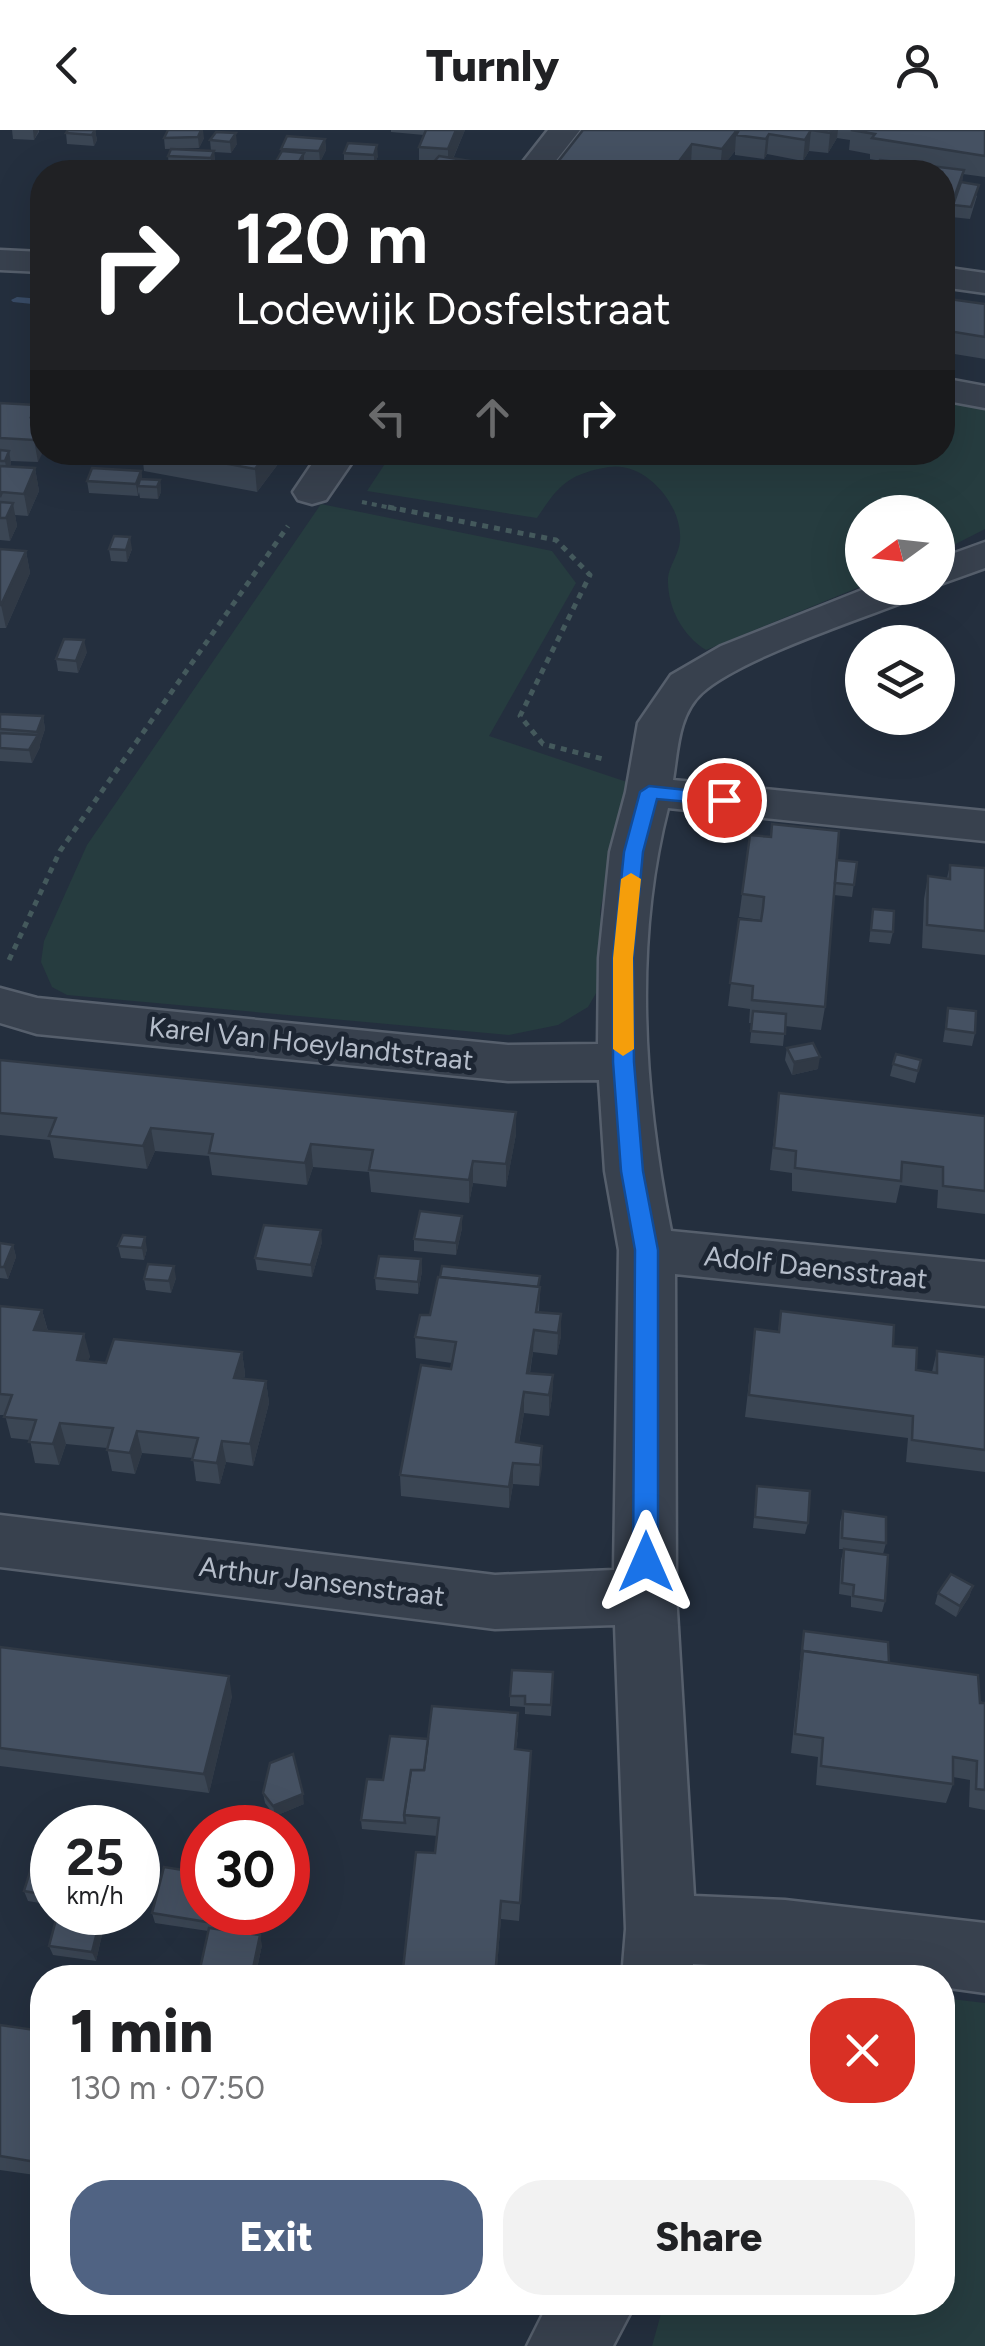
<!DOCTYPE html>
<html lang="en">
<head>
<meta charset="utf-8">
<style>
	body { margin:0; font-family:Figtree,sans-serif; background:#f2f2f2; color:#202124; height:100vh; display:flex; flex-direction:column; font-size:38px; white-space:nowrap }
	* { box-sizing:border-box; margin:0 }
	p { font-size:32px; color:#757577 }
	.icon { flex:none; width:55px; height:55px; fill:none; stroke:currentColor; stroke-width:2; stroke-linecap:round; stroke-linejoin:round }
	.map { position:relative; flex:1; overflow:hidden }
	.side { position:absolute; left:30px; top:1835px; width:925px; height:350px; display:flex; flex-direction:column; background:#fff; border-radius:40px; box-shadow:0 10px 40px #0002 }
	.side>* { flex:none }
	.top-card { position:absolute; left:30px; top:30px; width:925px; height:305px; border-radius:40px; box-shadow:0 10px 40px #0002; background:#202124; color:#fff; overflow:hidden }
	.needle { width:65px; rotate:255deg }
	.fabs { position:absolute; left:845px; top:365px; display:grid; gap:20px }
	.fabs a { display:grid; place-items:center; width:110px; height:110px; border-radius:50%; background:#fff; box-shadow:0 10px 40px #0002; font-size:50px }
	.speed { position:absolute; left:30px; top:1675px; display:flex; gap:20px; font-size:50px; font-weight:700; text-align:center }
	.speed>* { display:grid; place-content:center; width:130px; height:130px; border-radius:50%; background:#fff; box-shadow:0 10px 40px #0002; line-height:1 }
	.speed small { font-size:25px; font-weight:400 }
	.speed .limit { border:15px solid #d22; background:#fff; color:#111 }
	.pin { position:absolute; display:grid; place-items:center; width:85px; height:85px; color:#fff; margin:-42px; border:5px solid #fff; border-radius:50%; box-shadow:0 2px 10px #0007 }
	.me { position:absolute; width:110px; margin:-55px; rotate:0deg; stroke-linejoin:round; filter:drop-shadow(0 0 8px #0008) }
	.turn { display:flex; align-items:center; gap:35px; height:210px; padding:0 40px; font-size:45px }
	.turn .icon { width:130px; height:130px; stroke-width:2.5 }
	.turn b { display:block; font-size:70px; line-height:85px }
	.lanes { display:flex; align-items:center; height:95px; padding:0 40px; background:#0003; justify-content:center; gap:50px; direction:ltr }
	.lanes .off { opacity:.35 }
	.round { display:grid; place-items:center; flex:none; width:105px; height:105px; border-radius:40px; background:#f2f2f2 }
	.head { display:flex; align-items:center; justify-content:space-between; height:170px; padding:0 40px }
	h1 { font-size:60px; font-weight:800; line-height:75px }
	.cta { display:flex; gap:20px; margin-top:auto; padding:20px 40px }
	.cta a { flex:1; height:115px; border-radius:40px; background:#506383; color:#fff; font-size:40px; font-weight:800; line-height:115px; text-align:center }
	.cta a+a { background:#f2f2f2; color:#202124 }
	header { display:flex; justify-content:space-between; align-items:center; height:130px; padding:0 40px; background:#fff; font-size:45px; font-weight:800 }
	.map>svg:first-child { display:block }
	.green { fill:#263c3f }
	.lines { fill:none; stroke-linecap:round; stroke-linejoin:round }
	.stream { fill:#394c67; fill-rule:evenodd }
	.minor-casing { stroke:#565f6c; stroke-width:5 }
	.path-far1 { stroke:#44595c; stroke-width:4; stroke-dasharray:5 5; stroke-linecap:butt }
	.path { stroke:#44595c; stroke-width:5; stroke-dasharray:6 6; stroke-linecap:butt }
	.minor { fill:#38414e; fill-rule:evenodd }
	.wall { fill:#3b4654 }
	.shaded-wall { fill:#303945 }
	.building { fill:#455162; stroke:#303945; stroke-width:2.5 }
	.route { fill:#1a73e8; stroke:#114b97; stroke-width:2.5 }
	.slow { fill:#f59e0b }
	.labels { text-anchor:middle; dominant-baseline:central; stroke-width:10; stroke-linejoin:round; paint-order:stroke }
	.street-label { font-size:28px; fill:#b4bcc9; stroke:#1d2633 }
</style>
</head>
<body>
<header><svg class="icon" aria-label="back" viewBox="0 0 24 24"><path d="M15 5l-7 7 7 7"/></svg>Turnly<svg class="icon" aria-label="person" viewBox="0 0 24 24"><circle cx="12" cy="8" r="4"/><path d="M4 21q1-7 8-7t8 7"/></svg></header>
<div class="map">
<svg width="985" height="2216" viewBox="0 0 985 2216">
	<rect width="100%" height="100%" fill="#242f3e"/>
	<!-- green -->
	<g class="green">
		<path d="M943,271L985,278V399L938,423V382H862V456L706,520C682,505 667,477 668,448C669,436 679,424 680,411C683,375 645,331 609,337C568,344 559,355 537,388L367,361L392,323L489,335L498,322H942Z"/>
		<polygon points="321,374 552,421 576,453 489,606 627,652 600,781 605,848 588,877 558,895 509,905 67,865 52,857 41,832 44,811 87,715"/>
		<polygon points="943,1868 985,1873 985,2216 652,2216 664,2173 942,2172"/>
	</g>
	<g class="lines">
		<!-- stream -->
		<polygon class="stream" points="17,167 42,169 42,175 13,172 11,170"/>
		<!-- minor casing -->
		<g class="minor-casing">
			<g id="minor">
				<polygon points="548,0 580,0 547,42 515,42"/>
				<polygon points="0,120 42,122 42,142 0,140"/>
				<polygon points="942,137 985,143 985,163 942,157"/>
				<polygon points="942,248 985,256 985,278 942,270"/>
				<polygon points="320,322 359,322 326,370 312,374 298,370 293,362"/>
				<polygon points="985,412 985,438 938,455 938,429"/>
				<path d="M867,458H923L917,467C864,488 740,528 702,563C678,585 678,620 673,650L985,681V711L668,678C633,814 644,965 671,1101L985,1132V1176L675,1144L676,1464L694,1766L785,1770L985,1793V1863L942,1857V1848C859,1848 777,1838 693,1834L692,1848H622L626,1799L615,1495L495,1499L0,1437V1385L495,1445L614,1440L619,1120L605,1041L599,950L508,951L37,904L0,893V858L37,868L508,915L598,914L599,828L610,722L626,662L638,593L671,545L721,516Z"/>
				<polygon points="549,2172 636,2172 613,2216 527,2216"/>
			</g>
		</g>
		<!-- path-far1 -->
		<polyline class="path-far1" points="362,372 401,380"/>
		<!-- path -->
		<g class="path">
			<polyline points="388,377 556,410 590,445 520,586 543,614 603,629"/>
			<polyline points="9,830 60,721 288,396"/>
		</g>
		<!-- minor -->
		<use href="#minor" class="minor"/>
	</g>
	<!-- wall -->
	<g class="wall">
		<polygon points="12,0 39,0 39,2 34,10 13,9"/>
		<polygon points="95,0 97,10 94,16 67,14 66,3"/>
		<polygon points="168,0 204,8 199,18 165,19 164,8"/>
		<polygon points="391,0 465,0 453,29 428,38 419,38 419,17 424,5 391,2"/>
		<polygon points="583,0 985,0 985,47 963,44 962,53 977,66 970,89 951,87 946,103 942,103 942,42 870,29 870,24 849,20 850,10 837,8 828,23 809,21 803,31 767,24 764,29 735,25 735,21 720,40 691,34 685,42 550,42"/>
		<polygon points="216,2 237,14 231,23 214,22 215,32 212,39 169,37 168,26 211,21 210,10"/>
		<polygon points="325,9 326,20 320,32 304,31 304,34 281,23 281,19"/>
		<polygon points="344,23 378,26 374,36 344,34"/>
		<polygon points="942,168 985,174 985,229 942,222"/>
		<polygon points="0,273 36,275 38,285 38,332 11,331 10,337 35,338 39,361 28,386 15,385 17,396 10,411 0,410"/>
		<polygon points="142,322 287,322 257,362 144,341"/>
		<polygon points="141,341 142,349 160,350 161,362 158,369 140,368 139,362 138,366 89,363 87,351"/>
		<polygon points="0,419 26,421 30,443 6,498 0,498"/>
		<polygon points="109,419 132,419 127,432 111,431"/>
		<polygon points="87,522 78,543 58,541 56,529"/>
		<polygon points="0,584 43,586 45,599 40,614 40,617 32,633 0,631"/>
		<polygon points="750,705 837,730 857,732 852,767 834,765 825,877 821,900 785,896 783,916 750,913 752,893 749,893 750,879 728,876 739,789 761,791 761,790 739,787"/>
		<polygon points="950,735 985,738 985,825 922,818 924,769 928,746 947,748"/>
		<polygon points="873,779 893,802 890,814 869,812"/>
		<polygon points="948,878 975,903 972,916 943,912"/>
		<polygon points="787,918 818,939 792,945 785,930"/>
		<polygon points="0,930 516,1004 506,1057 473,1053 469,1073 371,1062 369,1042 313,1037 307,1055 212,1045 209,1026 155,1021 147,1039 54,1028 50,1010 0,1005"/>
		<polygon points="921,930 915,953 890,946 893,934"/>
		<polygon points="779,963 985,986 985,1084 937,1078 938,1060 900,1055 896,1073 792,1061 792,1043 770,1040"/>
		<polygon points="462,1098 456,1125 414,1121 414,1109"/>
		<polygon points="322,1112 312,1147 257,1140 255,1128"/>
		<polygon points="0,1113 13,1115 16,1127 8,1149 0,1148"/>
		<polygon points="118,1116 147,1119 144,1130 121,1128"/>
		<polygon points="421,1129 422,1141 418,1164 376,1160 375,1148"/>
		<polygon points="176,1148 171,1163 146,1160 144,1149"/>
		<polygon points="540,1157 539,1182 561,1184 561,1206 557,1225 533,1222 530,1243 553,1245 552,1267 549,1286 524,1283 519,1313 542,1316 539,1356 513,1354 509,1378 401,1366 400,1345 451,1239 452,1233 416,1228 415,1207 430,1185"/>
		<polygon points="0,1176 42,1180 48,1201 90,1226 88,1231 106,1233 242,1222 245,1244 244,1249 266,1251 269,1273 253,1336 226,1332 220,1354 196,1351 193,1328 142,1323 135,1344 112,1341 107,1318 66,1314 59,1335 35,1333 30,1310 11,1308 5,1285 0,1285"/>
		<polygon points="781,1181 893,1216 916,1240 932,1242 937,1221 985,1227 985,1342 906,1332 908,1308 745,1287 755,1199 778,1201"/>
		<polygon points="757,1356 808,1393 805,1404 753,1398"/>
		<polygon points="843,1381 886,1413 883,1424 885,1471 882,1482 851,1477 851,1466 839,1464 841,1430 844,1419 839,1419 840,1392"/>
		<polygon points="973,1456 969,1467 956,1487 935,1474 938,1463"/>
		<polygon points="804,1501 889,1533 985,1573 985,1680 969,1677 970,1650 953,1647 953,1654 946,1673 816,1655 818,1627 791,1623"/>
		<polygon points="0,1517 232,1566 209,1663 0,1636"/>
		<polygon points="553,1542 551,1586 525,1584 525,1577 510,1576 510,1566"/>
		<polygon points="518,1602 516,1619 531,1621 519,1791 501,1789 496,1848 435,1723 437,1706 362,1699 361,1690 383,1650 428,1609"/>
		<polygon points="263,1663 304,1674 275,1686 265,1673"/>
		<polygon points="52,1717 52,1775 28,1771 24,1761"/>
		<polygon points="221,1782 217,1799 262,1815 255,1848 198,1848 208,1801 155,1793 152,1783"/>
		<polygon points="265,1782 261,1803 225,1800 223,1790"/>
		<polygon points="104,1796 96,1831 53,1825 49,1816"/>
		<polygon points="0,1895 42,1901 42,2046 0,2040"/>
	</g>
	<!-- shaded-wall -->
	<g class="shaded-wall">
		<polygon points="33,0 39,0 34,10"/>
		<polygon points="95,0 97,10 94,16 92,5"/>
		<polygon points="201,0 203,0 204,8 199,18 198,7"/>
		<polygon points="456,0 465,0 448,40 448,19"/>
		<polygon points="737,0 740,0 736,5 735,21 720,40 722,19"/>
		<polygon points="811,0 809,21 803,31 805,10"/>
		<polygon points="832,0 838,0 837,8 828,23 830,3"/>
		<polygon points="236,3 237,14 231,23 230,12"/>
		<polygon points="769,4 767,24 764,29 766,9"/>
		<polygon points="325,9 326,20 320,32 319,21"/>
		<polygon points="692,14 691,34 685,42 671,42"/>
		<polygon points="377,15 378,26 374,36 374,25"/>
		<polygon points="214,21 215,32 212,39 211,28"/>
		<polygon points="304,23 304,34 300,42 293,42"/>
		<polygon points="964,40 960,61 953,75 951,87 946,103 949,82"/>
		<polygon points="42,293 43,322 38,332 34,310"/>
		<polygon points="9,321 11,333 7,343 5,331"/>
		<polygon points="268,322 287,322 257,362 255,339"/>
		<polygon points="35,338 39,361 28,386 24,364"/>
		<polygon points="141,341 143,353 138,356 138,366 136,354"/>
		<polygon points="160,350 161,362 158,369 157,357"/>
		<polygon points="13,373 17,396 10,411 6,388"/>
		<polygon points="130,407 132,419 127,432 126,420"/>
		<polygon points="26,421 30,443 6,498 1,475"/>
		<polygon points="84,510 87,522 78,543 76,531"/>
		<polygon points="43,586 45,599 40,614 40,617 32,633 29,620 38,605 37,602"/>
		<polygon points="820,927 818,939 792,945 794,932"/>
		<polygon points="516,982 516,1004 506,1057 506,1034"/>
		<polygon points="151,998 155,1021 147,1039 143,1016"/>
		<polygon points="311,1014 313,1037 307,1055 305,1033"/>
		<polygon points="473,1031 473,1053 469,1073 469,1050"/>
		<polygon points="462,1086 462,1098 456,1125 456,1113"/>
		<polygon points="321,1100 322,1112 312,1147 311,1135"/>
		<polygon points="145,1107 147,1119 144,1130 142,1118"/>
		<polygon points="13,1115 16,1127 8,1149 4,1137"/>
		<polygon points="421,1129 422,1141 418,1164 418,1152"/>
		<polygon points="174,1136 176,1148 171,1163 169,1151"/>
		<polygon points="42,1180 48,1202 34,1200"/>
		<polygon points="561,1184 561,1206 557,1225 558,1203"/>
		<polygon points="534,1200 533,1222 526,1264 527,1243"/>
		<polygon points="84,1204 90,1226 82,1251 77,1230"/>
		<polygon points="242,1222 245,1244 238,1270 234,1248"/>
		<polygon points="553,1245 552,1267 549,1286 549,1265"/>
		<polygon points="266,1251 269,1273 253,1336 250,1314"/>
		<polygon points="524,1262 524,1283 515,1333 516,1312"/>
		<polygon points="60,1293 66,1314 59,1335 53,1314"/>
		<polygon points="137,1301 142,1323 135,1344 130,1323"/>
		<polygon points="222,1311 226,1332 220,1354 217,1333"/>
		<polygon points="542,1316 542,1337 539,1356 540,1335"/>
		<polygon points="513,1333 513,1354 509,1378 509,1357"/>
		<polygon points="973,1456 969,1467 956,1487 960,1476"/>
		<polygon points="229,1546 232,1566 209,1663 204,1644"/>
		<polygon points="303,1664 304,1674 275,1686 273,1676"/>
		<polygon points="501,1771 501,1789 495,1848"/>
		<polygon points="216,1782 221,1782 216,1802 213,1793"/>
		<polygon points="261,1782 265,1782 261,1803 259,1794"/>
		<polygon points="101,1786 104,1796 96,1831 92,1822"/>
		<polygon points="260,1805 262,1815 255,1848 251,1848"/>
	</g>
	<!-- building -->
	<g class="building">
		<polygon points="68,0 95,0 92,5 66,3"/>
		<polygon points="168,0 201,0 198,7 164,8"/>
		<polygon points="426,0 456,0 448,19 419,17"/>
		<polygon points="583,0 737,0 722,19 692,14 671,42 550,42"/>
		<polygon points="739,0 832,0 830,3 811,0 805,10 769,4 766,9 736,5"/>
		<polygon points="851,0 985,0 985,26 872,8 875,4"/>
		<polygon points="216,2 236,3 230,12 210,10"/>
		<polygon points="287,6 325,9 319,21 281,19"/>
		<polygon points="348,13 377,15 374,25 344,23"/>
		<polygon points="171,19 214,21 211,28 168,26"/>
		<polygon points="282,21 304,23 293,42 270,42"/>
		<polygon points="439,26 500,36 495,42 425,42"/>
		<polygon points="880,30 964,40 949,82 942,81 942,42 873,42"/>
		<polygon points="132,35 174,37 172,42 128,42"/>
		<polygon points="961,52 979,55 971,77 953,75"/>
		<polygon points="942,168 985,174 985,207 942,200"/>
		<polygon points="0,273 36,275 31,287 42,287 42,293 34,310 0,308"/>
		<polygon points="0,320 9,321 5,331 0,331"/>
		<polygon points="163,322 268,322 255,339"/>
		<polygon points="0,336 35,338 24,364 2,362 0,367"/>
		<polygon points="92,338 141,341 136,354 87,351"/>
		<polygon points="140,349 160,350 157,357 138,356"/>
		<polygon points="0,372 13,373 6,388 0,388"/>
		<polygon points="114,406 130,407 126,420 109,419"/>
		<polygon points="0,419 26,421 1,475 0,475"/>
		<polygon points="64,509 84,510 76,531 56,529"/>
		<polygon points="0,584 43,586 37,602 0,599"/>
		<polygon points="0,603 38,605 29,620 0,618"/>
		<polygon points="772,694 839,701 825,877 752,870 753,856 730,853 739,789 761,791 763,778 764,767 742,764 750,705 771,707"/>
		<polygon points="837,730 857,732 854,755 835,753"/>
		<polygon points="950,735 985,738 985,801 927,795 928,746 950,749"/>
		<polygon points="873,779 894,781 893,802 871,800"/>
		<polygon points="948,878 976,881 975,903 946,899"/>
		<polygon points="753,881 786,884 785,904 751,901"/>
		<polygon points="813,913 820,927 794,932 787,918"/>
		<polygon points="896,924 921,930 918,941 893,934"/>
		<polygon points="0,930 516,982 506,1034 473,1031 469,1050 369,1040 373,1020 311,1014 305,1033 209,1023 213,1004 151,998 143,1016 49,1006 56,988 0,983"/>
		<polygon points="779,963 985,986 985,1061 943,1056 943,1037 902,1032 901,1051 795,1038 796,1021 774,1018"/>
		<polygon points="420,1081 462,1086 456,1113 414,1109"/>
		<polygon points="264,1095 321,1100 311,1135 255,1128"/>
		<polygon points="123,1105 145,1107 142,1118 118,1116"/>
		<polygon points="0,1113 13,1115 4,1137 0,1137"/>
		<polygon points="379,1126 421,1129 418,1152 375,1148"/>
		<polygon points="148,1134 174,1136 169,1151 144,1149"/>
		<polygon points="442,1136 540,1146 538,1157 440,1147"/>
		<polygon points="438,1147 540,1157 536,1182 561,1184 558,1203 534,1200 527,1243 553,1245 549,1265 524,1262 516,1312 542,1316 540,1335 513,1333 509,1357 400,1345 421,1235 451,1239 456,1212 415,1207 420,1185 430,1185"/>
		<polygon points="0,1176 42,1180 34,1200 84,1204 77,1230 106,1233 114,1209 242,1222 234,1248 266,1251 250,1314 222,1311 217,1333 192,1330 198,1308 137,1301 130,1323 107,1320 113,1298 60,1293 53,1314 29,1312 36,1290 4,1287 12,1265 0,1264"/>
		<polygon points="781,1181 894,1195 893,1216 917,1218 916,1240 937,1243 937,1221 985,1227 985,1320 912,1310 913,1286 749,1265 755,1199 779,1202"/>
		<polygon points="757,1356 810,1361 808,1393 755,1387"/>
		<polygon points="843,1381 886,1387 886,1413 842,1408"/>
		<polygon points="844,1419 888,1425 885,1471 853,1466 854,1455 842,1453"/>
		<polygon points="951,1444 973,1456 960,1476 938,1463"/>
		<polygon points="804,1501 888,1512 889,1533 803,1521 801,1530"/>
		<polygon points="0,1517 229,1546 204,1644 0,1618"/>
		<polygon points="803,1521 978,1545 980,1573 985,1573 985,1660 976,1659 977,1631 953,1627 953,1654 821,1636 823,1608 795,1604"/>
		<polygon points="512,1540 553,1542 551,1575 525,1574 525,1566 510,1566"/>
		<polygon points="432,1576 518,1583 515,1619 531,1621 520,1773 501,1771 495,1848 402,1848 416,1722 435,1723 439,1688 404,1685 411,1640 424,1640"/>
		<polygon points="390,1606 428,1609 424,1640 411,1640 404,1685 405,1693 361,1690 367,1649 383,1650"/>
		<polygon points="293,1624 303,1664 273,1676 263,1663 270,1633"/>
		<polygon points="38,1716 52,1717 52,1766 24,1761"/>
		<polygon points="164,1737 202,1743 202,1782 216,1782 213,1793 152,1783"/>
		<polygon points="58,1782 76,1782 101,1786 92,1822 49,1816"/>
		<polygon points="224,1782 261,1782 259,1794 223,1790"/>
		<polygon points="209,1798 260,1805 251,1848 198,1848"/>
		<polygon points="0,1895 42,1901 42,2033 0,2026"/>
	</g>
	<!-- route -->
	<polygon class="route" points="649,656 724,664 733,670 724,675 657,669 643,722 633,828 634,932 643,1041 658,1120 658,1432 655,1440 646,1443 636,1440 633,1432 635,1120 621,1041 613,932 613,828 624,722 640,662"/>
	<!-- slow -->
	<polygon class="slow" points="631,743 641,749 633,828 634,919 623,926 613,919 613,828 621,749"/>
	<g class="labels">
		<!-- street labels -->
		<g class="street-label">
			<text transform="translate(311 913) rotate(6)">Karel Van Hoeylandtstraat</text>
			<text transform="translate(816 1137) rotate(6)">Adolf Daensstraat</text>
			<text transform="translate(322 1451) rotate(7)">Arthur Jansenstraat</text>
		</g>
	</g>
</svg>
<div class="fabs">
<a><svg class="needle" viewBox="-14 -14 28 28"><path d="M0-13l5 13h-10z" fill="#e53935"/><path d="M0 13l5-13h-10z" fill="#757577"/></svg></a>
<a><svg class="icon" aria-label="layers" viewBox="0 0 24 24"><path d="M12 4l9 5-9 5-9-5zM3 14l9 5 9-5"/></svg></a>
</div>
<div class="speed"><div>25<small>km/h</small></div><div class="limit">30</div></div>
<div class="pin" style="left:724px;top:670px;background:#d93025"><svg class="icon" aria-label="arrive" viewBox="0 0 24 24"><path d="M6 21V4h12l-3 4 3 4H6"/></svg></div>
<svg class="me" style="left:646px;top:1432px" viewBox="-20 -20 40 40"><path d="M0-17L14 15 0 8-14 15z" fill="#1a73e8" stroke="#fff" stroke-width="4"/></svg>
<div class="top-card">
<div class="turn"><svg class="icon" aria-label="right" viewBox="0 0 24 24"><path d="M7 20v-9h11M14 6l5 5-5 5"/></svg><div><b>120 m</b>Lodewijk Dosfelstraat</div></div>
<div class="lanes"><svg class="icon off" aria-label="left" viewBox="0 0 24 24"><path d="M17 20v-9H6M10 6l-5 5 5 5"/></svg><svg class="icon off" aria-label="ahead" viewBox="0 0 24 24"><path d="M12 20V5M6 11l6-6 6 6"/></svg><svg class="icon" aria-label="right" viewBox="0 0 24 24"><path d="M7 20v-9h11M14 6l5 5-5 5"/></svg></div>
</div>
<section class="side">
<div class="head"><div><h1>1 min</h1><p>130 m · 07:50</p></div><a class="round" style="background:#d93025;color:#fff"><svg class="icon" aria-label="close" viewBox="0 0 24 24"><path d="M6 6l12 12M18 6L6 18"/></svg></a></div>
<div class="cta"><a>Exit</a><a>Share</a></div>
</section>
</div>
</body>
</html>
